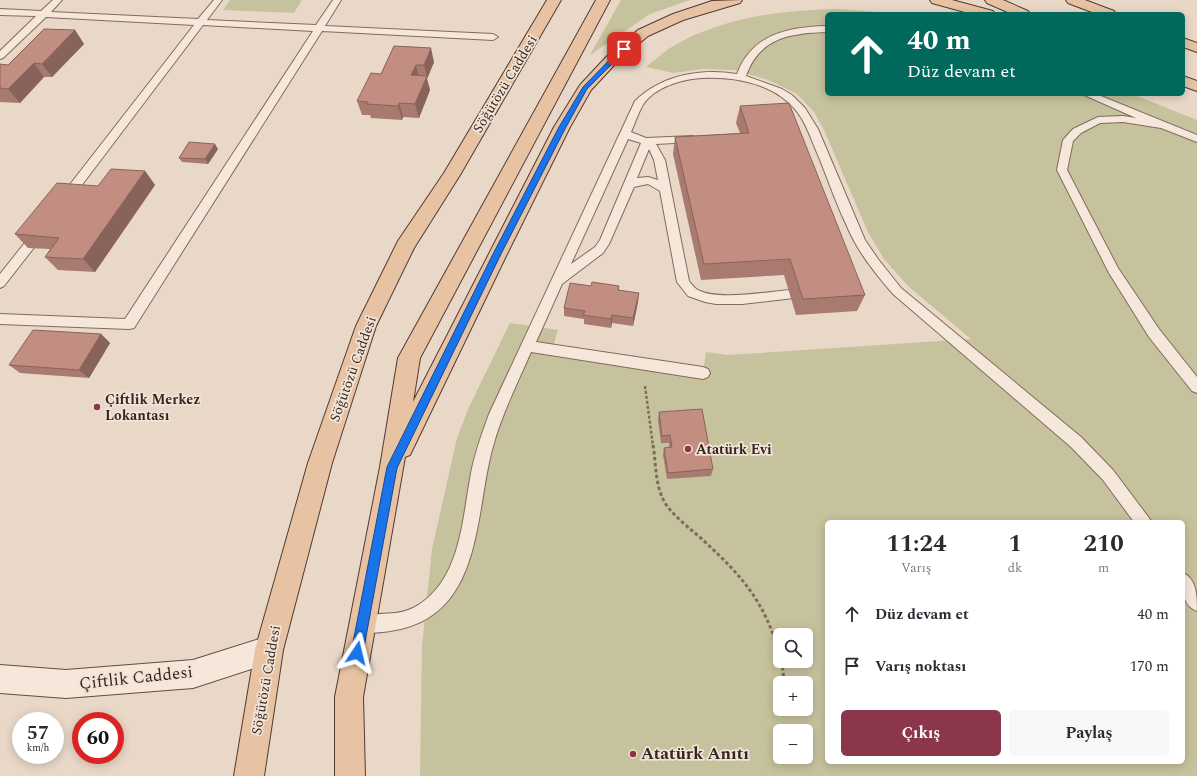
<!DOCTYPE html>
<html lang="tr">
<head>
<meta charset="utf-8">
<style>
	body { margin:0; font-family:Spectral,serif; background:#f7f7f7; color:#2b2b33; height:100vh; display:flex; flex-direction:column; font-size:15px; white-space:nowrap }
	* { box-sizing:border-box; margin:0 }
	p { font-size:13px; color:#7c7c81 }
	.icon { flex:none; width:22px; height:22px; fill:none; stroke:currentColor; stroke-width:2; stroke-linecap:round; stroke-linejoin:round }
	.map { position:relative; flex:1; overflow:hidden }
	.panel { position:absolute; left:825px; top:520px; width:360px; height:244px; display:flex; flex-direction:column; background:#fff; border-radius:6px; box-shadow:0 2px 10px #0003 }
	.panel>* { flex:none }
	.guide { position:absolute; left:825px; top:12px; width:360px; height:84px; border-radius:6px; box-shadow:0 2px 10px #0003; background:#00695c; color:#fff; overflow:hidden }
	.controls { position:absolute; left:773px; top:628px; display:grid; gap:8px }
	.controls a { display:grid; place-items:center; width:40px; height:40px; border-radius:6px; background:#fff; box-shadow:0 2px 10px #0003; font-size:20px }
	.speed { position:absolute; left:12px; top:712px; display:flex; gap:8px; font-size:20px; font-weight:700; text-align:center }
	.speed>* { display:grid; place-content:center; width:52px; height:52px; border-radius:50%; background:#fff; box-shadow:0 2px 10px #0003; line-height:1 }
	.speed small { font-size:10px; font-weight:400 }
	.speed .limit { border:6px solid #d22; background:#fff; color:#111 }
	.pin { position:absolute; display:grid; place-items:center; width:34px; height:34px; color:#fff; margin:-17px; border-radius:8px; box-shadow:0 2px 6px #0006 }
	.me { position:absolute; width:44px; margin:-22px; rotate:10deg; stroke-linejoin:round; filter:drop-shadow(0 0 3px #0008) }
	.turn { display:flex; align-items:center; gap:14px; height:84px; padding:0 16px; font-size:18px }
	.turn .icon { width:52px; height:52px; stroke-width:2.5 }
	.turn b { display:block; font-size:28px; line-height:34px }
	.eta { display:flex; justify-content:space-evenly; align-items:center; height:68px; text-align:center }
	.eta b { font-size:24px; font-weight:700; line-height:28px }
	.button { display:flex; gap:8px; margin-top:auto; padding:8px 16px }
	.button a { flex:1; height:46px; border-radius:6px; background:#8b364a; color:#fff; font-size:16px; font-weight:700; line-height:46px; text-align:center }
	.button a+a { background:#f7f7f7; color:#2b2b33 }
	ul { padding:0; list-style:none }
	li { display:flex; align-items:center; gap:12px; height:52px; padding:0 16px }
	li div { flex:1 }
	li b { display:block; font-size:15px }
	li em { font-style:normal }
	.map>svg:first-child { display:block }
	.green { fill:#c6c29d; fill-rule:evenodd }
	.lines { fill:none; stroke-linecap:round; stroke-linejoin:round }
	.service-casing { stroke:#836a5f; stroke-width:2 }
	.secondary-casing { stroke:#654c42; stroke-width:2 }
	.primary-casing { stroke:#513a32; stroke-width:2 }
	.path-far1 { stroke:#836a5f; stroke-width:2.5; stroke-dasharray:3 2; stroke-linecap:butt }
	.path { stroke:#836a5f; stroke-width:3; stroke-dasharray:3.5 2.5; stroke-linecap:butt }
	.service { fill:#f5e7da; fill-rule:evenodd }
	.secondary { fill:#f5e7da; fill-rule:evenodd }
	.primary { fill:#e7c3a4; fill-rule:evenodd }
	.wall { fill:#a87a70 }
	.shaded-wall { fill:#88635b }
	.building { fill:#c38e82; stroke:#88635b }
	.route { fill:#1a73e8; stroke:#114b97 }
	.poi-dot { fill:#8b364a; stroke:#f1e3d6; stroke-width:1.5 }
	.labels { text-anchor:middle; dominant-baseline:central; stroke-width:3.5; stroke-linejoin:round; paint-order:stroke }
	.street-label { font-size:14px; fill:#352621; stroke:#f1e3d6 }
	.poi-label { font-size:14px; font-weight:bold; fill:#352621; stroke:#f1e3d6; text-anchor:start }
	.near-street-label { font-size:17px; fill:#352621; stroke:#f1e3d6 }
	.near-poi-label { font-size:17px; font-weight:bold; fill:#352621; stroke:#f1e3d6; text-anchor:start }
</style>
</head>
<body>
<div class="map">
<svg width="1197" height="776" viewBox="0 0 1197 776">
	<rect width="100%" height="100%" fill="#e9d8c8"/>
	<!-- green -->
	<g class="green">
		<polygon points="230,0 302,0 294,13 223,10"/>
		<polygon points="621,0 690,0 650,14 590,55"/>
		<path d="M839,9L904,14H827V94H1132L1197,120V776H420L422,646L432,549L457,438L469,407L510,323L558,330L552,350L703,373L706,352L728,355L971,339L908,286L884,259L868,232L824,130L814,112L797,94L768,80L734,70L703,69L673,73L646,67C654,61 661,54 670,48C721,17 781,10 839,9ZM827,522H1183V762H827ZM780,635H806V661H780ZM780,683H806V709H780ZM780,731H806V757H780Z"/>
	</g>
	<g class="lines">
		<!-- service casing -->
		<g class="service-casing">
			<g id="service">
				<polygon points="53,0 62,0 51,12 198,19 214,0 222,0 207,20 316,25 333,0 341,0 325,26 493,34 498,37 493,40 322,31 134,328 129,329 0,324 0,314 125,319 313,31 203,25 69,202 65,203 59,199 61,196 194,25 46,17 3,58 0,59 0,51 36,16 0,15 0,9 41,11"/>
				<path d="M827,26V32C790,33 759,38 746,76L782,89L792,95L805,108L818,129L865,240L878,259L901,288L1081,437L1113,470L1152,522H1134L1103,480L1071,447L893,294C874,272 857,251 846,224C834,199 826,173 815,148C810,136 806,124 798,113C777,84 735,76 702,78C683,79 654,87 643,105C638,113 635,124 631,132L646,138L693,136L698,139L693,142L656,144L665,160L689,281C692,285 695,289 700,291C719,300 768,292 790,290L794,292L796,295L794,298L742,304H716L705,302L688,296L677,282L660,191L648,184L634,187L609,244L603,253L562,284L536,342L703,367L708,369L710,373L708,377L703,379L531,352C517,384 501,416 492,450C475,514 482,610 401,629C387,632 368,635 356,630L353,624L356,618C374,611 395,617 413,608C461,583 462,520 471,473C475,453 482,433 489,414L635,101C662,75 700,68 737,74C752,34 788,27 827,26ZM628,139L641,143L600,240L595,247L571,264ZM649,149L654,160L658,180L648,177L637,178Z"/>
				<polygon points="1082,94 1096,94 1197,135 1197,142 1161,128 1123,122 1100,123 1081,133 1073,141 1067,170 1118,268 1159,329 1197,377 1197,393 1192,391 1149,337 1109,273 1057,170 1063,140 1073,129 1098,117 1123,116 1136,118"/>
				<polygon points="39,229 43,230 45,233 43,236 4,286 0,288 0,274 35,230"/>
				<path d="M1183,573C1197,579 1197,597 1197,611C1181,605 1183,588 1183,573Z"/>
			</g>
		</g>
		<!-- secondary casing -->
		<g class="secondary-casing">
			<polygon id="secondary" points="269,636 279,640 283,650 279,660 193,688 66,698 0,693 0,665 66,670 193,660"/>
		</g>
		<!-- primary casing -->
		<g class="primary-casing">
			<g id="primary">
				<polygon points="547,0 561,0 460,175 414,248 376,326 332,463 283,650 264,776 234,776 255,650 308,463 356,326 398,241 444,173"/>
				<polygon points="596,0 610,0 420,358 413,402 554,127 580,85 609,54 638,30 673,14 712,1 742,0 740,3 683,20 648,36 619,60 591,90 570,127 507,254 410,455 405,457 363,697 365,776 335,776 335,697 380,467 398,358"/>
				<polygon points="930,0 952,0 993,11 995,14 972,14 932,3"/>
				<polygon points="985,0 1003,0 1028,11 1030,14 1012,14 987,3"/>
				<polygon points="1066,0 1085,0 1114,11 1116,14 1097,14 1068,3"/>
				<polygon points="1183,38 1197,43 1197,52 1183,47"/>
				<polygon points="1183,76 1197,81 1197,91 1183,86"/>
			</g>
		</g>
		<!-- path-far1 -->
		<polyline class="path-far1" points="645,386 653,446"/>
		<!-- path -->
		<g class="path">
			<path d="M653,445C656,462 655,483 663,499C669,513 692,530 703,540C744,578 764,601 780,655"/>
			<polyline points="782,661 784,683"/>
		</g>
		<!-- service -->
		<use href="#service" class="service"/>
		<!-- secondary -->
		<use href="#secondary" class="secondary"/>
		<!-- primary -->
		<use href="#primary" class="primary"/>
	</g>
	<!-- wall -->
	<g class="wall">
		<polygon points="75,30 84,44 52,77 44,77 20,103 0,102 0,64 8,65"/>
		<polygon points="394,46 434,62 427,79 430,90 419,118 403,117 402,120 371,118 370,115 362,115 357,101 381,74"/>
		<polygon points="740,106 865,295 857,311 796,315 784,275 701,280 673,154 675,137 740,133 736,123"/>
		<polygon points="218,149 208,164 182,162 179,158"/>
		<polygon points="145,171 155,185 95,272 58,270 45,257 50,249 28,248 15,234 98,186"/>
		<polygon points="591,286 619,286 619,290 638,302 633,326 612,323 611,328 584,324 584,319 564,316 564,308"/>
		<polygon points="101,334 110,343 89,378 20,373 9,365"/>
		<polygon points="659,412 713,469 711,476 667,479 663,455 664,448 669,447 669,443 661,443 658,420"/>
	</g>
	<!-- shaded-wall -->
	<g class="shaded-wall">
		<polygon points="75,30 84,44 52,77 42,64"/>
		<polygon points="431,48 434,62 427,79 430,90 419,118 415,104 427,77 424,65"/>
		<polygon points="34,63 44,77 20,103 8,89"/>
		<polygon points="416,65 419,78 411,75"/>
		<polygon points="399,103 403,117 402,120 398,106"/>
		<polygon points="215,144 218,149 208,164 205,159"/>
		<polygon points="145,171 155,185 95,272 83,259"/>
		<polygon points="639,293 638,302 633,326 633,318"/>
		<polygon points="612,315 612,323 611,328 611,319"/>
		<polygon points="101,334 110,343 89,378 79,370"/>
	</g>
	<!-- building -->
	<g class="building">
		<polygon points="44,29 75,30 42,64 34,63 8,89 0,88 0,64 8,65"/>
		<polygon points="394,46 431,48 424,65 416,65 411,75 427,76 415,104 399,103 398,106 367,104 368,102 357,101 371,73 381,74"/>
		<polygon points="789,103 865,295 803,299 790,259 704,264 675,137 749,133 740,106"/>
		<polygon points="189,142 215,144 205,159 179,158"/>
		<polygon points="111,169 145,171 83,259 45,257 59,238 15,234 57,183 98,186"/>
		<polygon points="592,282 619,286 618,290 639,293 633,318 612,315 611,319 583,315 585,311 564,308 570,283 591,286"/>
		<polygon points="33,330 101,334 79,370 9,365"/>
		<polygon points="702,409 713,469 668,473 664,448 672,447 670,435 662,436 659,412"/>
	</g>
	<!-- route -->
	<polygon class="route" points="621,48 627,49 587,89 566,127 501,254 397,468 363,653 361,657 357,659 353,657 351,653 387,467 493,254 559,127 583,87"/>
	<!-- markers -->
	<g class="poi-dot">
		<circle cx="97" cy="407" r="4"/>
		<circle cx="688" cy="449" r="4"/>
		<circle cx="633" cy="754" r="4"/>
	</g>
	<g class="labels">
		<!-- street labels -->
		<g class="street-label">
			<text transform="translate(505 84) rotate(-59)">Söğütözü Caddesi</text>
			<text transform="translate(353 369) rotate(-70)">Söğütözü Caddesi</text>
			<text transform="translate(266 680) rotate(-80)">Söğütözü Caddesi</text>
		</g>
		<!-- poi labels -->
		<g class="poi-label">
			<text x="105" y="399">Çiftlik Merkez<tspan x="105" dy="16">Lokantası</tspan></text>
			<text x="696" y="449">Atatürk Evi</text>
		</g>
		<!-- near-street labels -->
		<g class="near-street-label">
			<text transform="translate(136 678) rotate(-6)">Çiftlik Caddesi</text>
		</g>
		<!-- near-poi labels -->
		<g class="near-poi-label">
			<text x="641" y="754">Atatürk Anıtı</text>
		</g>
	</g>
</svg>
<div class="controls">
<a><svg class="icon" aria-label="search" viewBox="0 0 24 24"><circle cx="10" cy="10" r="6"/><path d="M15 15l6 6"/></svg></a>
<a>+</a>
<a>−</a>
</div>
<div class="speed"><div>57<small>km/h</small></div><div class="limit">60</div></div>
<div class="pin" style="left:624px;top:49px;background:#d93025"><svg class="icon" aria-label="arrive" viewBox="0 0 24 24"><path d="M6 21V4h12l-3 4 3 4H6"/></svg></div>
<svg class="me" style="left:357px;top:653px" viewBox="-20 -20 40 40"><path d="M0-17L14 15 0 8-14 15z" fill="#1a73e8" stroke="#fff" stroke-width="4"/></svg>
<div class="guide">
<div class="turn"><svg class="icon" aria-label="ahead" viewBox="0 0 24 24"><path d="M12 20V5M6 11l6-6 6 6"/></svg><div><b>40 m</b>Düz devam et</div></div>
</div>
<section class="panel">
<div class="eta">
<div><b>11:24</b><p>Varış</p></div>
<div><b>1</b><p>dk</p></div>
<div><b>210</b><p>m</p></div>
</div>
<ul>
<li><svg class="icon" aria-label="ahead" viewBox="0 0 24 24"><path d="M12 20V5M6 11l6-6 6 6"/></svg><div><b>Düz devam et</b></div><em>40 m</em></li>
<li><svg class="icon" aria-label="arrive" viewBox="0 0 24 24"><path d="M6 21V4h12l-3 4 3 4H6"/></svg><div><b>Varış noktası</b></div><em>170 m</em></li>
</ul>
<div class="button"><a>Çıkış</a><a>Paylaş</a></div>
</section>
</div>
</body>
</html>
